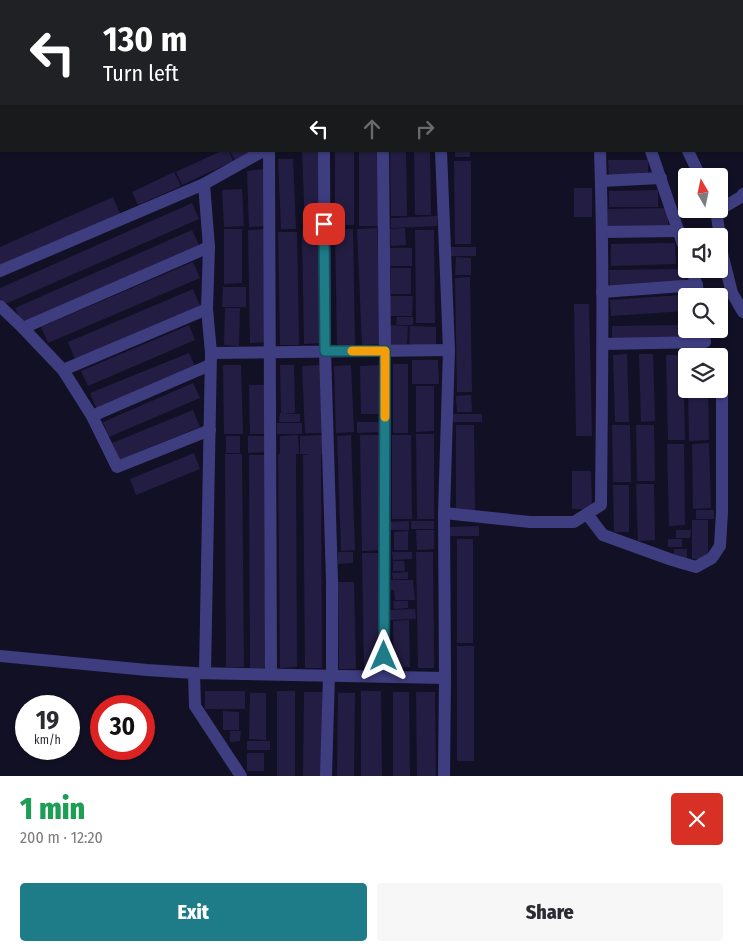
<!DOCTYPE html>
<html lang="en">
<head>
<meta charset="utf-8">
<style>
	body { margin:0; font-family:"Fira Sans Condensed",sans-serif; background:#f7f7f7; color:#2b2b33; height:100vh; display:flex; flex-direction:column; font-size:19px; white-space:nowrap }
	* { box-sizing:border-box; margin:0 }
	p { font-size:16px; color:#7c7c81 }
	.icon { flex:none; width:28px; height:28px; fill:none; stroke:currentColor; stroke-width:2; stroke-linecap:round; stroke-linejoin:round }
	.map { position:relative; height:776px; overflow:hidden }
	.panel { display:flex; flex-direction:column; background:#fff; flex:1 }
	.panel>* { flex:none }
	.top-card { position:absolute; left:0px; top:0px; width:744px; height:152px; box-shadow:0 1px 4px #0004; background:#202124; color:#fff; overflow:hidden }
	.needle { width:32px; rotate:351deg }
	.buttons { position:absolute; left:678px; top:168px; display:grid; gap:10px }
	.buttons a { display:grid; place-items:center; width:50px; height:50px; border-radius:5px; background:#fff; box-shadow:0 1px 4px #0004; font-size:25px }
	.speed { position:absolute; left:15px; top:695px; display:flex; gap:10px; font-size:25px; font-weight:700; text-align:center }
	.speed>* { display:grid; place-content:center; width:65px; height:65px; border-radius:50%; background:#fff; box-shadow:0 1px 4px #0004; line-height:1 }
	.speed small { font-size:12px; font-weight:400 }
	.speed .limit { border:8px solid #d22; background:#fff; color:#111 }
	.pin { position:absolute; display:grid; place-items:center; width:42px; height:42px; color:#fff; margin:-21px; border-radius:10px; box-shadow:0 2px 8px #0006 }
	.me { position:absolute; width:55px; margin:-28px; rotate:0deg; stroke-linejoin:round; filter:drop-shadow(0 0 4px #0008) }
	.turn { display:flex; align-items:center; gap:18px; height:105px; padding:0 20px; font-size:22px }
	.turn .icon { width:65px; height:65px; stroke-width:2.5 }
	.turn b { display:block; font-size:35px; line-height:42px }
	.lanes { display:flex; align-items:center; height:48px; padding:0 20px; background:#0003; justify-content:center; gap:25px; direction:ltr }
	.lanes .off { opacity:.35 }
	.round { display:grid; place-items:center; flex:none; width:52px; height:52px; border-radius:5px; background:#f7f7f7 }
	.overview { display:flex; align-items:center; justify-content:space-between; height:85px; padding:0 20px }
	h1 { font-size:30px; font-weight:800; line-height:38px; color:#1e9e55 }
	.primary-button { display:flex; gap:10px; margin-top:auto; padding:10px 20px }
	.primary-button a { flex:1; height:58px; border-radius:5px; background:#1d7c88; color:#fff; font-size:20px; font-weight:800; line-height:58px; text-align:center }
	.primary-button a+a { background:#f7f7f7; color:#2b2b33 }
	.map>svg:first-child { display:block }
	.building { fill:#231d43 }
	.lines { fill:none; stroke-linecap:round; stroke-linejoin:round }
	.street { stroke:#3e3d80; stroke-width:12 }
	.route-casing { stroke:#135158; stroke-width:12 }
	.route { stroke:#1d7c88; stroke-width:9 }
	.slow { stroke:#f59e0b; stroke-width:9 }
</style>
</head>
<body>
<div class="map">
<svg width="743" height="776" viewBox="0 0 743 776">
	<rect width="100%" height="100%" fill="#121024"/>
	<!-- building -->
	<g class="building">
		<polygon points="221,151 229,151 233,161 182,185 176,172"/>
		<polygon points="230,151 252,151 235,160"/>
		<polygon points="302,151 319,151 322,228 305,229"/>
		<rect x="335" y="151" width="19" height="74"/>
		<rect x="359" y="151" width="20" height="75"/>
		<polygon points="390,151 406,151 407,216 391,216"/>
		<polygon points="414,151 430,151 431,215 415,215"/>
		<rect x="455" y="151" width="15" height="6"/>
		<polygon points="278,159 293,159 296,229 281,229"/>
		<polygon points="608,160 648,160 648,177 609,177"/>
		<polygon points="454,161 471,161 471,244 455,244"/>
		<polygon points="265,169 268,226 249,227 247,171"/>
		<polygon points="174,172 181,186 138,205 132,192"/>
		<rect x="574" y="188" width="18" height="29"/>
		<polygon points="242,189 244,226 224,227 222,190"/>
		<polygon points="658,190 658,207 609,207 609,191"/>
		<polygon points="113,197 120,214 0,266 0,247"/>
		<polygon points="192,203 199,219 3,305 0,298 0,288"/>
		<polygon points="668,208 668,226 608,227 608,209"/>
		<polygon points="437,216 437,226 391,228 391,218"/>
		<polygon points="377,228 381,344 362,345 357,229"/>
		<polygon points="405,228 406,245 391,246 390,229"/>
		<polygon points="224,229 242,229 242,283 224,284"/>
		<polygon points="267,229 269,342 250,343 248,230"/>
		<polygon points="335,229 353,229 355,346 337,346"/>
		<polygon points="192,230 199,245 22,323 15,308"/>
		<polygon points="321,230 323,343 304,344 302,231"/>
		<polygon points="415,230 434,230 435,323 416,323"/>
		<polygon points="278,232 297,232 299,345 280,345"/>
		<polygon points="675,243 676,264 611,266 611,244"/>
		<rect x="449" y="247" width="27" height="9"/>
		<polygon points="388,248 412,248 412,266 387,266"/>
		<polygon points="456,257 471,258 471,275 455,275"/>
		<polygon points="193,262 200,278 48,343 41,327"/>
		<rect x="391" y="268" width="20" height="26"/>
		<polygon points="685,269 685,285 610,286 609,270"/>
		<polygon points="470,277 472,392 457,392 455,278"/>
		<polygon points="223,287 246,287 246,307 222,307"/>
		<polygon points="193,289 200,306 75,359 68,342"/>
		<polygon points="695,294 695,296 686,296 686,311 611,316 610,300"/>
		<polygon points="388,296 413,296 412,316 387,316"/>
		<polygon points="574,304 589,304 592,436 576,436"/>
		<polygon points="225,308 240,308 239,346 224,345"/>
		<polygon points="397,317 413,317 413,325 396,325"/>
		<polygon points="189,325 195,340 88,386 81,371"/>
		<polygon points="389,325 408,326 407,345 388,345"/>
		<polygon points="686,325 686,329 696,329 696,341 612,342 612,326"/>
		<polygon points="410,326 436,327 436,347 409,346"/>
		<polygon points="189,353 196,369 97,410 90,393"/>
		<polygon points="627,354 629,422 615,422 613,355"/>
		<polygon points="639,354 653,354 655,421 641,422"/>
		<polygon points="666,355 683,355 685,440 668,440"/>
		<polygon points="412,360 438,360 439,384 412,384"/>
		<rect x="393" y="364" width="15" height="69"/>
		<polygon points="223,365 241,365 243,434 224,434"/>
		<polygon points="280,365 294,365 295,413 283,414 300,414 300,422 279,422 280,413 281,413"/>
		<polygon points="320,365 322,433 305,433 302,366"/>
		<polygon points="351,365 354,432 336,433 334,366"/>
		<polygon points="380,365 381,414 361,414 360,366"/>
		<polygon points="193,383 200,398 109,437 103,422"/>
		<polygon points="249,385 265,385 266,434 250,434"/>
		<polygon points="416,386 434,386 434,431 416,432"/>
		<polygon points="688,389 708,389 709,440 689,441"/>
		<polygon points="471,395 472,412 457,412 456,396"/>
		<polygon points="193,410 200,427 119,460 112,443"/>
		<rect x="450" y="414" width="32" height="8"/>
		<polygon points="357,422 380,422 381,432 357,433"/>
		<rect x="277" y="423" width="25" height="11"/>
		<polygon points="456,425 474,425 475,511 456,510"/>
		<polygon points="612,425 630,425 631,482 613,482"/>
		<polygon points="636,425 654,425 655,481 637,481"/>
		<polygon points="416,434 434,434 434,519 417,519"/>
		<polygon points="298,435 299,454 296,454 296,465 297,667 280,668 278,454 280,454 280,436"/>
		<polygon points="322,435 324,454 321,454 322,668 305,668 303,455 311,454 300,454 300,436"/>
		<polygon points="351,435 355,550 341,551 337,436"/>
		<polygon points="360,435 380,435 383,550 362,551"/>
		<polygon points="392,435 411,435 412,519 392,519"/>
		<rect x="226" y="436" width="14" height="17"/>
		<polygon points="248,436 266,436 266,452 248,453"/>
		<polygon points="709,443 711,508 693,509 692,444"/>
		<polygon points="667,444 684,444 685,525 669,526"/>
		<polygon points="194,453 200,469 136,495 130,479"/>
		<polygon points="225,454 242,454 244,667 226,667"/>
		<polygon points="249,455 266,455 268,668 250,668"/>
		<polygon points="572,471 591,471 592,509 572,509"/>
		<polygon points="636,484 654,484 655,540 638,541"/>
		<polygon points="613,485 629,485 629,532 614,532"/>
		<rect x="696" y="510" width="18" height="9"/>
		<rect x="692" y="520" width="16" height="39"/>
		<polygon points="409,521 409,530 390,530 389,522"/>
		<rect x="411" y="521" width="23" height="8"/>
		<polygon points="479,526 479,536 450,536 450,527"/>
		<polygon points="416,530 434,530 434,549 417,550"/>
		<polygon points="676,530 691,530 690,538 676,538"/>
		<polygon points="408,531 408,550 394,550 394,532"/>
		<rect x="457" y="539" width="16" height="104"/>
		<rect x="668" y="539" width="14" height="8"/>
		<rect x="674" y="549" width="13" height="9"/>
		<polygon points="338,552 353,552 353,563 338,564"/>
		<polygon points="392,552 412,552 412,559 393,560"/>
		<polygon points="416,552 433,552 434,668 418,668"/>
		<polygon points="362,553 378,553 380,669 364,669"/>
		<polygon points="393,561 404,561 405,571 393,571"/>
		<polygon points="408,572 408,579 393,579 392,573"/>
		<polygon points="391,580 413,580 415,600 395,600 394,590 391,590"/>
		<polygon points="338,582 354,582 356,669 339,669"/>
		<polygon points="393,601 408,601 408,608 394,609"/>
		<polygon points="415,609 416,619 390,620 390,610"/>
		<polygon points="409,620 410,667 394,668 393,621"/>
		<rect x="457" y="646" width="17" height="115"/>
		<rect x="205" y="691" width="40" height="18"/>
		<rect x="277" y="691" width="18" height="85"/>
		<polygon points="361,691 381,691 382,776 361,776"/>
		<polygon points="304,692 323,692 321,776 303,776"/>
		<polygon points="393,692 409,692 410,776 393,776"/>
		<polygon points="416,692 435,692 436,776 417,776"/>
		<polygon points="250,693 266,693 266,740 249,739"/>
		<polygon points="338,693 355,693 354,776 337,776"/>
		<polygon points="223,711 239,712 239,730 223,730"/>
		<polygon points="230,731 241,731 240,741 230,742"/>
		<rect x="247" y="741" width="23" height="9"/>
		<rect x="247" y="753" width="17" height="18"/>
	</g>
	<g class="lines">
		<!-- street -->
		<g class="street">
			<polyline points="269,151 271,674"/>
			<polyline points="324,151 325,351 332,581 332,676"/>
			<polyline points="383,151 385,351 384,676"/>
			<polyline points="441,151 449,350 444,513 445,678 444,776"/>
			<polyline points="651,151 686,253"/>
			<polyline points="688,151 700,176"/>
			<polyline points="601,181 661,178"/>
			<polyline points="204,184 209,247 207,309 211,353 205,673"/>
			<polyline points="716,209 722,253 732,293 743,312"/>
			<polyline points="717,211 741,197 743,194"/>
			<polyline points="602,232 679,231"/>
			<polyline points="691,269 697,285 698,296"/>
			<polyline points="0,271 204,184 263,151"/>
			<polyline points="602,292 697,285"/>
			<polyline points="0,306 23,328 63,370 92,416 117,467 210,430"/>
			<polyline points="23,328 209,247"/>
			<polyline points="603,344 705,342 703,329"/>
			<polyline points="211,353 449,350"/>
			<polyline points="63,370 207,309"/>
			<polyline points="92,416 210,365"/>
			<path d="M444,513L530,522H574L601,505C602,387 604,269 600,151"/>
			<polyline points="587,514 603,535 672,560 696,567 712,558 720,546 722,512 722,361 719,358"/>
			<polyline points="0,656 147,670 194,673 445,678"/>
			<polyline points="194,673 195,706 241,776"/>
			<polyline points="326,776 329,675"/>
		</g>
	</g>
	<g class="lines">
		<!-- route casing -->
		<g class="route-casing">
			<polyline id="route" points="324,224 325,351 385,351 384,656"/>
		</g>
		<!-- route -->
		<use href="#route" class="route"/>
		<!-- slow -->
		<polyline class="slow" points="352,351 385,351 385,417"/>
	</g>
</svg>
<div class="buttons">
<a><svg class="needle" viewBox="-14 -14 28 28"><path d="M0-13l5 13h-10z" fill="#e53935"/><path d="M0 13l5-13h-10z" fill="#7c7c81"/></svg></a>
<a><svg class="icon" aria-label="sound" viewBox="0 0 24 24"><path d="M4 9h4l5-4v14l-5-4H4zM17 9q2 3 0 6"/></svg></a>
<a><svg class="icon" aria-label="search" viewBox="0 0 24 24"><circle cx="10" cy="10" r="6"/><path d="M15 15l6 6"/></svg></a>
<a><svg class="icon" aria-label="layers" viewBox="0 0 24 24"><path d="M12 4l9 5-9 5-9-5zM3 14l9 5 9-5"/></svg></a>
</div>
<div class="speed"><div>19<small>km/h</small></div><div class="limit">30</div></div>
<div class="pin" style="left:324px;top:224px;background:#d93025"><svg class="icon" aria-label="arrive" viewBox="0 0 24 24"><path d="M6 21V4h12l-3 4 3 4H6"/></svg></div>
<svg class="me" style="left:384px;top:656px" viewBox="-20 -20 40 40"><path d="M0-17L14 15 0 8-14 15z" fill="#1d7c88" stroke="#fff" stroke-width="4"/></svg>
<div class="top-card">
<div class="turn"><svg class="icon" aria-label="left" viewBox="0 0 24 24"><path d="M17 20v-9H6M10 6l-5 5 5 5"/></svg><div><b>130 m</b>Turn left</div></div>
<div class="lanes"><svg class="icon" aria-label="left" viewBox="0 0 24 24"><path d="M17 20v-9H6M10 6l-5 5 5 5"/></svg><svg class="icon off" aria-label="ahead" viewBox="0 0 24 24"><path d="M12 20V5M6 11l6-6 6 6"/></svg><svg class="icon off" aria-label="right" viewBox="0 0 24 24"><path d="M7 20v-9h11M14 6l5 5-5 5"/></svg></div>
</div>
</div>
<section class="panel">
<div class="overview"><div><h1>1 min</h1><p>200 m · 12:20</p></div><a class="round" style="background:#d93025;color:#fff"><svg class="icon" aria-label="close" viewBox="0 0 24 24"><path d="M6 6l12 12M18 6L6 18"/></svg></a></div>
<div class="primary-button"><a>Exit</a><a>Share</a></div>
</section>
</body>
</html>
